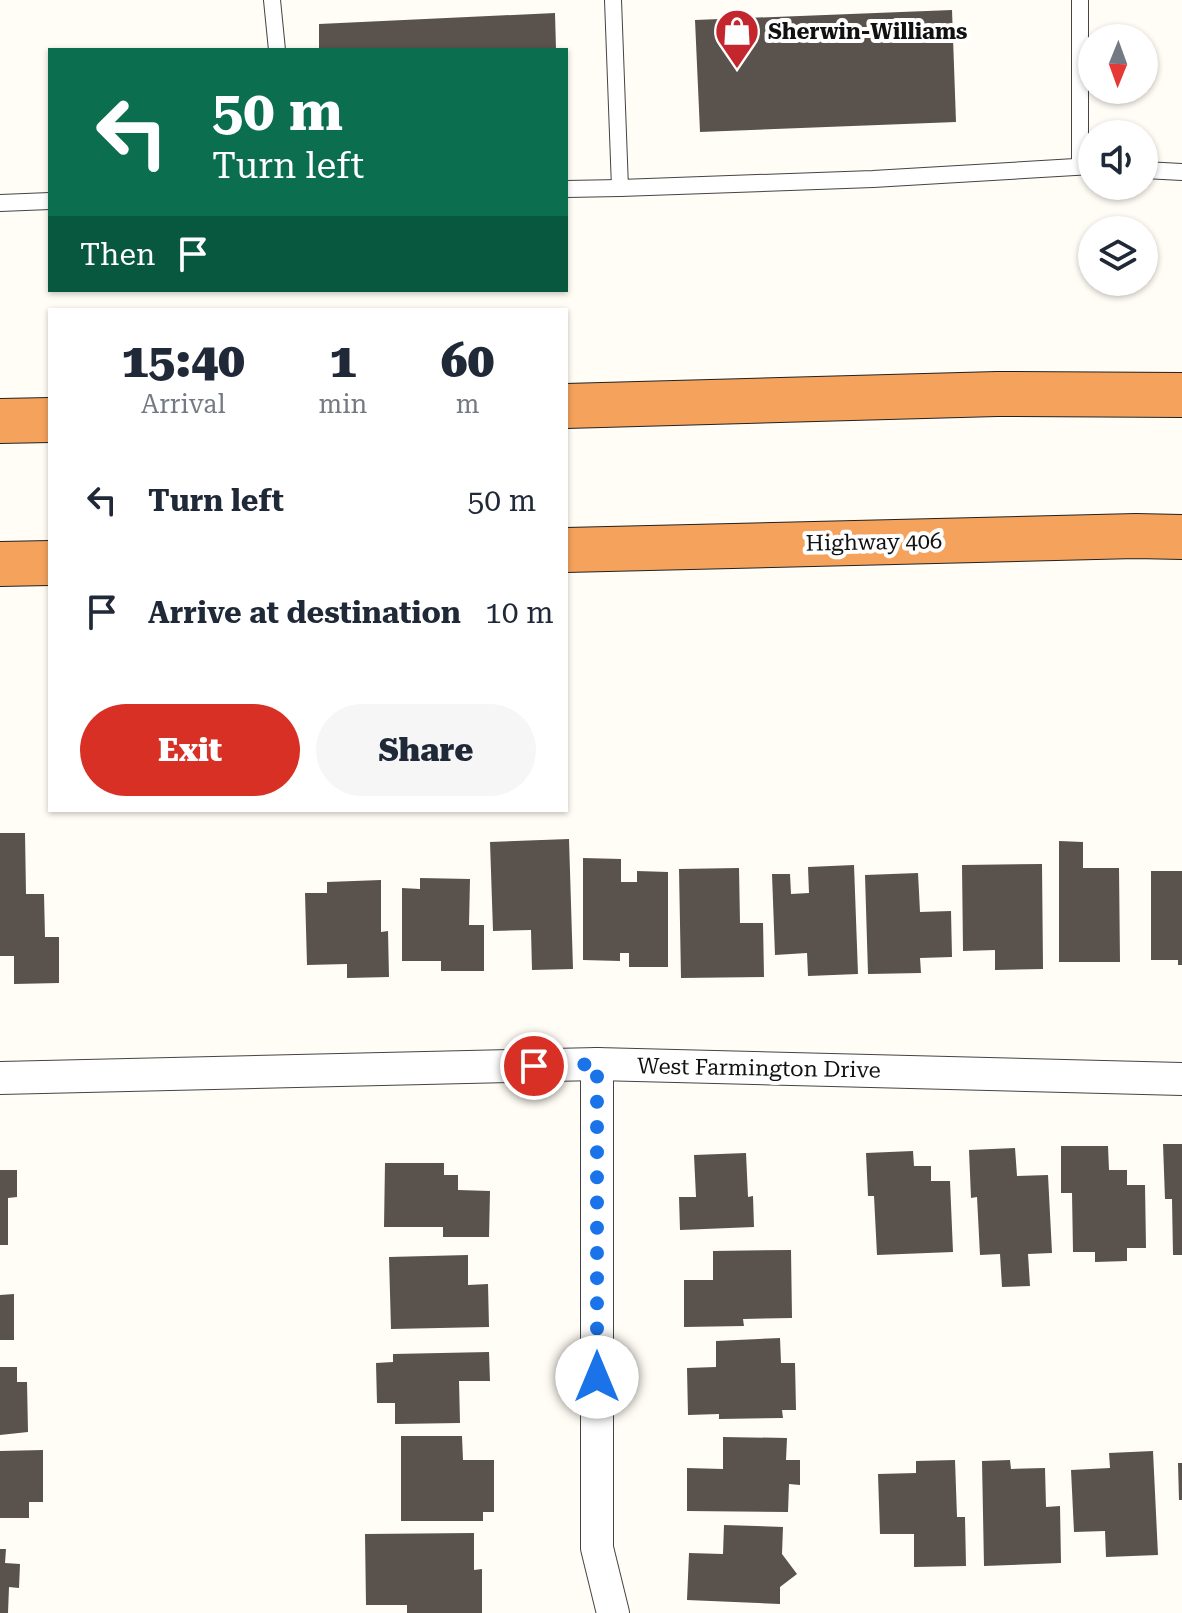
<!DOCTYPE html>
<html lang="en">
<head>
<meta charset="utf-8">
<style>
	body { margin:0; font-family:"Roboto Serif",serif; background:#f6f6f7; color:#1f2937; height:100vh; display:flex; flex-direction:column; font-size:30px; white-space:nowrap }
	* { box-sizing:border-box; margin:0 }
	p { font-size:26px; color:#747a83 }
	.icon { flex:none; width:44px; height:44px; fill:none; stroke:currentColor; stroke-width:2; stroke-linecap:round; stroke-linejoin:round }
	.map { position:relative; flex:1; overflow:hidden }
	.panel { position:absolute; left:48px; top:308px; width:520px; height:504px; display:flex; flex-direction:column; background:#fff; border-radius:0px; box-shadow:0 2px 6px #0004 }
	.panel>* { flex:none }
	.hud { position:absolute; left:48px; top:48px; width:520px; height:244px; border-radius:0px; box-shadow:0 2px 6px #0004; background:#0b6e4f; color:#fff; overflow:hidden }
	.needle { width:52px; rotate:181deg }
	.tools { position:absolute; left:1078px; top:24px; display:grid; gap:16px }
	.tools a { display:grid; place-items:center; width:80px; height:80px; border-radius:50%; background:#fff; box-shadow:0 2px 6px #0004; font-size:40px }
	.pin { position:absolute; display:grid; place-items:center; width:68px; height:68px; color:#fff; margin:-34px; border:4px solid #fff; border-radius:50%; box-shadow:0 2px 8px #0007 }
	.me { position:absolute; width:88px; margin:-44px; rotate:0deg; stroke-linejoin:round; filter:drop-shadow(0 0 6px #0008) }
	.turn { display:flex; align-items:center; gap:28px; height:168px; padding:0 32px; font-size:36px }
	.turn .icon { width:104px; height:104px; stroke-width:2.5 }
	.turn b { display:block; font-size:56px; line-height:68px }
	.then { display:flex; align-items:center; height:76px; padding:0 32px; background:#0003; gap:16px; font-size:30px }
	.eta { display:flex; justify-content:space-evenly; align-items:center; height:136px; text-align:center }
	.eta b { font-size:48px; font-weight:800; line-height:56px }
	.primary-button { display:flex; gap:16px; margin-top:auto; padding:16px 32px }
	.primary-button a { flex:1; height:92px; border-radius:48px; background:#d93025; color:#fff; font-size:32px; font-weight:800; line-height:92px; text-align:center }
	.primary-button a+a { background:#f6f6f7; color:#1f2937 }
	ul { padding:0; list-style:none }
	li { display:flex; align-items:center; gap:24px; height:112px; padding:0 32px }
	li div { flex:1 }
	li b { display:block; font-size:30px }
	li em { font-style:normal }
	.map>svg:first-child { display:block }
	.building { fill:#5a524d }
	.lines { fill:none; stroke-linecap:round; stroke-linejoin:round }
	.service-casing { stroke:#444; stroke-width:18 }
	.minor-casing { stroke:#444; stroke-width:34 }
	.motorway-casing { stroke:#222; stroke-width:46 }
	.service { stroke:#fff; stroke-width:16 }
	.minor { stroke:#fff; stroke-width:32 }
	.motorway { stroke:#f5a25d; stroke-width:44 }
	.route { stroke:#1a73e8; stroke-width:14; stroke-dasharray:0 25.2 }
	.labels { text-anchor:middle; dominant-baseline:central; stroke-width:8; stroke-linejoin:round; paint-order:stroke }
	.poi-label { font-size:22px; font-weight:bold; fill:#111; stroke:#fff; text-anchor:start }
	.street-label { font-size:22px; fill:#111; stroke:#fff }
</style>
</head>
<body>
<div class="map">
<svg width="1182" height="1613" viewBox="0 0 1182 1613">
	<rect width="100%" height="100%" fill="#fffdf5"/>
	<!-- building -->
	<g class="building">
		<polygon points="952,10 956,122 700,132 695,20"/>
		<polygon points="555,13 556,50 319,50 319,24"/>
		<polygon points="0,833 25,833 26,894 44,894 45,937 59,937 59,983 14,984 14,956 0,956"/>
		<polygon points="569,839 573,969 532,970 531,930 493,931 490,842"/>
		<polygon points="1059,841 1083,842 1083,868 1119,868 1120,962 1059,962"/>
		<polygon points="583,858 621,859 621,882 637,882 637,871 668,872 668,967 629,967 629,953 620,953 620,961 583,960"/>
		<polygon points="1042,864 1043,969 995,970 995,950 963,951 962,865"/>
		<polygon points="854,865 858,974 808,976 807,953 775,955 772,874 790,874 791,894 809,893 808,867"/>
		<polygon points="739,868 740,923 763,923 764,977 681,978 679,869"/>
		<polygon points="1151,871 1182,871 1182,965 1178,965 1178,960 1151,960"/>
		<polygon points="918,873 920,912 951,911 952,957 920,958 921,973 868,974 865,875"/>
		<polygon points="420,878 470,879 469,925 484,925 484,971 441,971 441,961 402,961 402,888 420,889"/>
		<polygon points="381,880 381,932 388,931 389,977 347,978 347,964 307,965 305,893 327,893 327,882"/>
		<polygon points="1163,1144 1182,1144 1182,1255 1173,1255 1172,1199 1165,1199"/>
		<polygon points="1061,1146 1108,1146 1109,1170 1127,1170 1127,1185 1145,1185 1146,1248 1127,1248 1127,1261 1095,1262 1095,1252 1073,1252 1072,1193 1061,1193"/>
		<polygon points="1015,1148 1017,1176 1048,1175 1052,1253 1028,1254 1030,1286 1002,1287 1000,1254 980,1255 977,1197 971,1198 969,1150"/>
		<polygon points="913,1151 914,1166 931,1166 931,1181 950,1181 953,1252 877,1255 874,1196 868,1196 866,1153"/>
		<polygon points="746,1153 748,1197 753,1196 754,1227 680,1230 679,1197 696,1197 694,1155"/>
		<polygon points="385,1163 444,1163 444,1175 458,1175 458,1190 490,1191 489,1237 443,1237 443,1227 384,1227"/>
		<polygon points="0,1170 17,1170 17,1197 8,1198 8,1245 0,1245"/>
		<polygon points="791,1250 792,1318 743,1319 744,1326 684,1327 684,1280 713,1280 713,1251"/>
		<polygon points="468,1255 468,1285 488,1284 489,1327 391,1329 389,1257"/>
		<polygon points="14,1294 14,1340 0,1340 0,1295"/>
		<polygon points="780,1338 781,1363 795,1363 796,1410 782,1410 783,1418 719,1419 719,1414 688,1415 687,1368 716,1367 716,1341"/>
		<polygon points="489,1352 490,1381 459,1381 460,1423 395,1424 395,1403 377,1403 376,1363 393,1362 393,1354"/>
		<polygon points="0,1367 17,1367 17,1382 27,1382 28,1432 0,1435"/>
		<polygon points="401,1436 462,1436 463,1460 494,1460 494,1512 483,1512 483,1521 401,1521"/>
		<polygon points="723,1437 787,1438 786,1460 800,1460 800,1485 789,1484 788,1512 687,1511 687,1468 723,1469"/>
		<polygon points="43,1450 43,1502 29,1502 29,1518 0,1518 0,1451"/>
		<polygon points="1153,1451 1158,1555 1106,1557 1105,1531 1074,1532 1071,1470 1110,1468 1109,1453"/>
		<polygon points="955,1460 957,1517 965,1517 966,1566 914,1567 914,1534 880,1534 878,1474 916,1473 916,1461"/>
		<polygon points="1010,1460 1011,1469 1045,1468 1046,1507 1060,1506 1061,1563 984,1566 982,1461"/>
		<polygon points="1178,1463 1182,1463 1182,1500 1179,1500"/>
		<polygon points="724,1525 783,1527 782,1554 797,1574 780,1587 780,1604 687,1600 689,1553 723,1554"/>
		<polygon points="474,1533 474,1570 482,1569 482,1613 407,1613 407,1605 366,1605 365,1534"/>
		<polygon points="0,1549 6,1549 5,1563 20,1564 19,1588 9,1587 8,1613 0,1613"/>
	</g>
	<g class="lines">
		<!-- service casing -->
		<g class="service-casing">
			<g id="service">
				<polyline points="272,0 277,50"/>
				<polyline points="613,0 620,188 873,179 1092,166"/>
				<polyline points="1080,0 1080,166"/>
				<polyline points="1144,170 1182,172"/>
				<polyline points="566,189 620,188"/>
				<polyline points="0,203 50,201"/>
			</g>
		</g>
		<!-- minor casing -->
		<g class="minor-casing">
			<g id="minor">
				<polyline points="597,1064 597,1548 613,1613"/>
				<polyline points="0,1078 597,1064 1182,1079"/>
			</g>
		</g>
		<!-- motorway casing -->
		<g class="motorway-casing">
			<g id="motorway">
				<polyline points="566,406 997,394 1182,395"/>
				<polyline points="0,421 50,420"/>
				<polyline points="566,550 1136,536 1182,537"/>
				<polyline points="0,564 50,563"/>
			</g>
		</g>
		<!-- service -->
		<use href="#service" class="service"/>
		<!-- minor -->
		<use href="#minor" class="minor"/>
		<!-- motorway -->
		<use href="#motorway" class="motorway"/>
	</g>
	<g class="lines">
		<!-- route -->
		<polyline class="route" points="534,1066 597,1064 597,1377"/>
	</g>
	<!-- icons -->
	<defs>
		<g id="shop-pin" transform="scale(2.3)"><path d="M0 17L-7.5 6A9.5 9.5 0 1 1 7.5 6Z" fill="#c4262e" stroke="#fff"/><path d="M-5-2.5h2.3a2.7 3.5 0 0 1 5.4 0H5L5.5 6h-11ZM-1.5-2.5h3a1.5 2.3 0 0 0-3 0Z" fill="#fff"/></g>
	</defs>
	<g fill-rule="evenodd">
		<use href="#shop-pin" x="737" y="31"/>
	</g>
	<g class="labels">
		<!-- poi labels -->
		<g class="poi-label">
			<text x="768" y="31">Sherwin-Williams</text>
		</g>
		<!-- street labels -->
		<g class="street-label">
			<text transform="translate(874 542) rotate(-1)">Highway 406</text>
			<text transform="translate(759 1068) rotate(1)">West Farmington Drive</text>
		</g>
	</g>
</svg>
<div class="tools">
<a><svg class="needle" viewBox="-14 -14 28 28"><path d="M0-13l5 13h-10z" fill="#e53935"/><path d="M0 13l5-13h-10z" fill="#747a83"/></svg></a>
<a><svg class="icon" aria-label="sound" viewBox="0 0 24 24"><path d="M4 9h4l5-4v14l-5-4H4zM17 9q2 3 0 6"/></svg></a>
<a><svg class="icon" aria-label="layers" viewBox="0 0 24 24"><path d="M12 4l9 5-9 5-9-5zM3 14l9 5 9-5"/></svg></a>
</div>
<div class="pin" style="left:534px;top:1066px;background:#d93025"><svg class="icon" aria-label="arrive" viewBox="0 0 24 24"><path d="M6 21V4h12l-3 4 3 4H6"/></svg></div>
<svg class="me" style="left:597px;top:1377px" viewBox="-20 -20 40 40"><circle r="19" fill="#fff"/><path d="M0-13L10 11 0 6-10 11z" fill="#1a73e8"/></svg>
<div class="hud">
<div class="turn"><svg class="icon" aria-label="left" viewBox="0 0 24 24"><path d="M17 20v-9H6M10 6l-5 5 5 5"/></svg><div><b>50 m</b>Turn left</div></div>
<div class="then">Then<svg class="icon" aria-label="arrive" viewBox="0 0 24 24"><path d="M6 21V4h12l-3 4 3 4H6"/></svg></div>
</div>
<section class="panel">
<div class="eta">
<div><b>15:40</b><p>Arrival</p></div>
<div><b>1</b><p>min</p></div>
<div><b>60</b><p>m</p></div>
</div>
<ul>
<li><svg class="icon" aria-label="left" viewBox="0 0 24 24"><path d="M17 20v-9H6M10 6l-5 5 5 5"/></svg><div><b>Turn left</b></div><em>50 m</em></li>
<li><svg class="icon" aria-label="arrive" viewBox="0 0 24 24"><path d="M6 21V4h12l-3 4 3 4H6"/></svg><div><b>Arrive at destination</b></div><em>10 m</em></li>
</ul>
<div class="primary-button"><a>Exit</a><a>Share</a></div>
</section>
</div>
</body>
</html>
